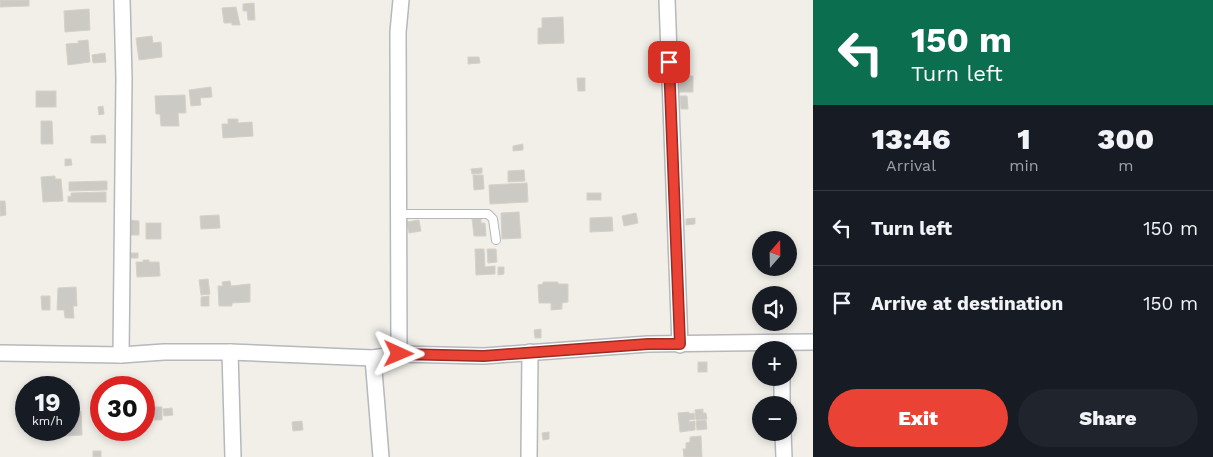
<!DOCTYPE html>
<html lang="en">
<head>
<meta charset="utf-8">
<style>
	body { margin:0; font-family:"Work Sans",sans-serif; background:#20242c; color:#f1f3f6; height:100vh; display:flex; flex-direction:column; font-size:19px; white-space:nowrap }
	* { box-sizing:border-box; margin:0 }
	p { font-size:16px; color:#9ea1a6 }
	.icon { flex:none; width:28px; height:28px; fill:none; stroke:currentColor; stroke-width:2; stroke-linecap:round; stroke-linejoin:round }
	.map { position:relative; flex:1; overflow:hidden }
	.side { display:flex; flex-direction:column; background:#171b24; width:400px }
	.side>* { flex:none }
	.guide { background:#0b6e4f; color:#fff; overflow:hidden }
	.needle { width:32px; rotate:20deg }
	.tools { position:absolute; left:752px; top:231px; display:grid; gap:10px }
	.tools a { display:grid; place-items:center; width:45px; height:45px; border-radius:50%; background:#171b24; box-shadow:0 2px 8px #0003; font-size:25px }
	.speed { position:absolute; left:15px; top:376px; display:flex; gap:10px; font-size:25px; font-weight:700; text-align:center }
	.speed>* { display:grid; place-content:center; width:65px; height:65px; border-radius:50%; background:#171b24; box-shadow:0 2px 8px #0003; line-height:1 }
	.speed small { font-size:12px; font-weight:400 }
	.speed .limit { border:8px solid #d22; background:#fff; color:#111 }
	.pin { position:absolute; display:grid; place-items:center; width:42px; height:42px; color:#fff; margin:-21px; border-radius:10px; box-shadow:0 2px 8px #0006 }
	.me { position:absolute; width:55px; margin:-28px; rotate:91deg; stroke-linejoin:round; filter:drop-shadow(0 0 4px #0008) }
	.turn { display:flex; align-items:center; gap:18px; height:105px; padding:0 15px; font-size:22px }
	.turn .icon { width:65px; height:65px; stroke-width:2.5 }
	.turn b { display:block; font-size:35px; line-height:42px }
	.eta { display:flex; justify-content:space-evenly; align-items:center; height:85px; text-align:center }
	.eta b { font-size:30px; font-weight:800; line-height:35px }
	.cta { display:flex; gap:10px; margin-top:auto; padding:10px 15px }
	.cta a { flex:1; height:58px; border-radius:30px; background:#ea4335; color:#fff; font-size:20px; font-weight:800; line-height:58px; text-align:center }
	.cta a+a { background:#20242c; color:#f1f3f6 }
	ul { padding:0; list-style:none }
	li { display:flex; align-items:center; gap:15px; height:75px; padding:0 15px; border-top:1px solid #363941 }
	li div { flex:1 }
	li b { display:block; font-size:19px }
	li em { font-style:normal }
	main { display:flex; flex:1; min-height:0 }
	.map>svg:first-child { display:block }
	.building { fill:#cccac5; stroke:#d6d1c6 }
	.lines { fill:none; stroke-linecap:round; stroke-linejoin:round }
	.service-casing { stroke:#b5b8bc; stroke-width:10 }
	.minor-casing { stroke:#b5b8bc; stroke-width:18 }
	.service { stroke:#fff; stroke-width:8 }
	.minor { stroke:#fff; stroke-width:15 }
	.route-casing { stroke:#982c22; stroke-width:12 }
	.route { stroke:#ea4335; stroke-width:9 }
</style>
</head>
<body>
<main>
<div class="map">
<svg width="813" height="457" viewBox="0 0 813 457">
	<rect width="100%" height="100%" fill="#f1efe8"/>
	<!-- building -->
	<g class="building">
		<polygon points="0,0 29,0 29,6 0,7"/>
		<polygon points="254,3 255,20 248,20 247,11 243,11 243,4"/>
		<polygon points="236,7 240,25 232,25 232,23 224,23 222,8"/>
		<polygon points="89,9 90,30 65,32 64,11"/>
		<polygon points="563,17 564,43 538,44 538,28 542,28 542,18"/>
		<polygon points="152,36 153,43 161,42 162,57 139,60 136,38"/>
		<polygon points="88,40 90,62 68,65 66,44 79,43 78,41"/>
		<polygon points="105,53 106,62 93,63 92,55"/>
		<polygon points="468,57 479,57 480,63 468,64"/>
		<polygon points="680,76 693,76 693,92 679,92"/>
		<polygon points="577,78 585,78 585,91 578,91"/>
		<polygon points="211,87 212,97 200,98 201,105 191,106 189,90"/>
		<rect x="36" y="91" width="20" height="16"/>
		<polygon points="185,95 186,113 178,113 179,126 161,126 160,114 156,114 155,96"/>
		<polygon points="680,96 687,96 688,109 681,109"/>
		<polygon points="103,106 104,114 99,115 98,107"/>
		<polygon points="228,119 238,119 238,123 252,122 253,136 223,138 222,124 228,124"/>
		<polygon points="41,121 52,121 53,144 41,144"/>
		<polygon points="105,135 106,143 91,143 91,136"/>
		<polygon points="523,144 523,150 513,151 513,146"/>
		<polygon points="65,159 71,159 72,165 65,166"/>
		<polygon points="482,168 482,173 472,174 471,169"/>
		<polygon points="524,170 525,181 508,182 508,171"/>
		<polygon points="473,175 483,175 484,189 474,190"/>
		<polygon points="55,176 55,179 61,179 63,201 43,202 41,177"/>
		<polygon points="107,181 107,190 69,191 69,182"/>
		<polygon points="527,183 528,202 490,204 489,185"/>
		<polygon points="106,192 106,202 68,202 68,196 71,197 71,193"/>
		<rect x="587" y="193" width="14" height="7"/>
		<polygon points="0,201 5,201 6,215 0,216"/>
		<polygon points="519,212 521,238 502,239 501,213"/>
		<polygon points="636,213 638,223 624,226 622,216"/>
		<polygon points="219,215 220,228 201,229 200,216"/>
		<polygon points="612,217 613,231 590,232 590,218"/>
		<polygon points="472,218 481,218 481,223 485,223 486,236 474,236"/>
		<polygon points="695,218 695,224 686,225 686,219"/>
		<polygon points="130,220 139,221 139,235 130,235"/>
		<polygon points="419,220 421,231 409,233 407,222"/>
		<rect x="146" y="223" width="15" height="16"/>
		<polygon points="475,249 484,249 485,267 495,266 495,274 476,275"/>
		<polygon points="487,249 496,249 497,262 488,263"/>
		<rect x="128" y="253" width="10" height="5"/>
		<polygon points="143,260 149,260 149,262 159,262 160,276 137,277 136,262 143,262"/>
		<polygon points="498,267 504,267 504,274 498,275"/>
		<polygon points="208,279 210,294 201,295 199,280"/>
		<polygon points="230,281 231,286 250,284 250,302 232,303 232,306 219,306 218,286 223,286 222,282"/>
		<polygon points="543,282 558,282 558,284 568,284 568,302 562,303 562,309 551,310 551,303 539,303 538,285 543,284"/>
		<polygon points="76,287 77,306 73,306 74,318 65,318 64,310 57,310 58,288"/>
		<polygon points="41,296 50,296 50,310 42,310"/>
		<polygon points="209,296 209,306 201,306 201,297"/>
		<polygon points="541,329 541,338 535,338 534,330"/>
		<rect x="698" y="362" width="9" height="10"/>
		<polygon points="153,407 162,407 162,420 154,420"/>
		<polygon points="172,408 173,415 164,416 163,409"/>
		<polygon points="703,409 703,413 706,413 707,419 696,420 695,410"/>
		<polygon points="69,411 81,411 82,435 40,437 40,430 69,430"/>
		<polygon points="689,412 689,414 694,413 695,419 689,420 689,422 695,421 695,430 680,432 678,413"/>
		<polygon points="706,420 707,429 697,430 696,421"/>
		<polygon points="302,421 303,430 293,431 292,422"/>
		<polygon points="549,432 549,439 543,440 542,433"/>
		<polygon points="701,436 702,457 684,457 683,449 686,449 686,443 690,442 690,437"/>
		<rect x="93" y="451" width="8" height="6"/>
	</g>
	<g class="lines">
		<!-- service casing -->
		<g class="service-casing">
			<polyline id="service" points="400,214 488,214 493,219 496,240"/>
		</g>
		<!-- minor casing -->
		<g class="minor-casing">
			<g id="minor">
				<polyline points="667,0 680,345"/>
				<polyline points="230,352 233,457"/>
				<polyline points="0,353 121,355 164,352 230,352 373,358 399,354 484,356 648,344 813,342"/>
				<polyline points="399,354 398,32 401,0"/>
				<polyline points="121,355 124,78 122,0"/>
				<polyline points="373,358 381,457"/>
				<polyline points="782,378 782,405"/>
				<polyline points="783,432 784,457"/>
				<polyline points="529,457 530,352"/>
			</g>
		</g>
		<!-- service -->
		<use href="#service" class="service"/>
		<!-- minor -->
		<use href="#minor" class="minor"/>
	</g>
	<g class="lines">
		<!-- route casing -->
		<g class="route-casing">
			<polyline id="route" points="399,354 484,356 648,344 680,344 669,62"/>
		</g>
		<!-- route -->
		<use href="#route" class="route"/>
	</g>
</svg>
<div class="tools">
<a><svg class="needle" viewBox="-14 -14 28 28"><path d="M0-13l5 13h-10z" fill="#e53935"/><path d="M0 13l5-13h-10z" fill="#9ea1a6"/></svg></a>
<a><svg class="icon" aria-label="sound" viewBox="0 0 24 24"><path d="M4 9h4l5-4v14l-5-4H4zM17 9q2 3 0 6"/></svg></a>
<a>+</a>
<a>−</a>
</div>
<div class="speed"><div>19<small>km/h</small></div><div class="limit">30</div></div>
<div class="pin" style="left:669px;top:62px;background:#d93025"><svg class="icon" aria-label="arrive" viewBox="0 0 24 24"><path d="M6 21V4h12l-3 4 3 4H6"/></svg></div>
<svg class="me" style="left:399px;top:354px" viewBox="-20 -20 40 40"><path d="M0-17L14 15 0 8-14 15z" fill="#ea4335" stroke="#fff" stroke-width="4"/></svg>
</div>
<section class="side">
<div class="guide">
<div class="turn"><svg class="icon" aria-label="left" viewBox="0 0 24 24"><path d="M17 20v-9H6M10 6l-5 5 5 5"/></svg><div><b>150 m</b>Turn left</div></div>
</div>
<div class="eta">
<div><b>13:46</b><p>Arrival</p></div>
<div><b>1</b><p>min</p></div>
<div><b>300</b><p>m</p></div>
</div>
<ul>
<li><svg class="icon" aria-label="left" viewBox="0 0 24 24"><path d="M17 20v-9H6M10 6l-5 5 5 5"/></svg><div><b>Turn left</b></div><em>150 m</em></li>
<li><svg class="icon" aria-label="arrive" viewBox="0 0 24 24"><path d="M6 21V4h12l-3 4 3 4H6"/></svg><div><b>Arrive at destination</b></div><em>150 m</em></li>
</ul>
<div class="cta"><a>Exit</a><a>Share</a></div>
</section>
</main>
</body>
</html>
